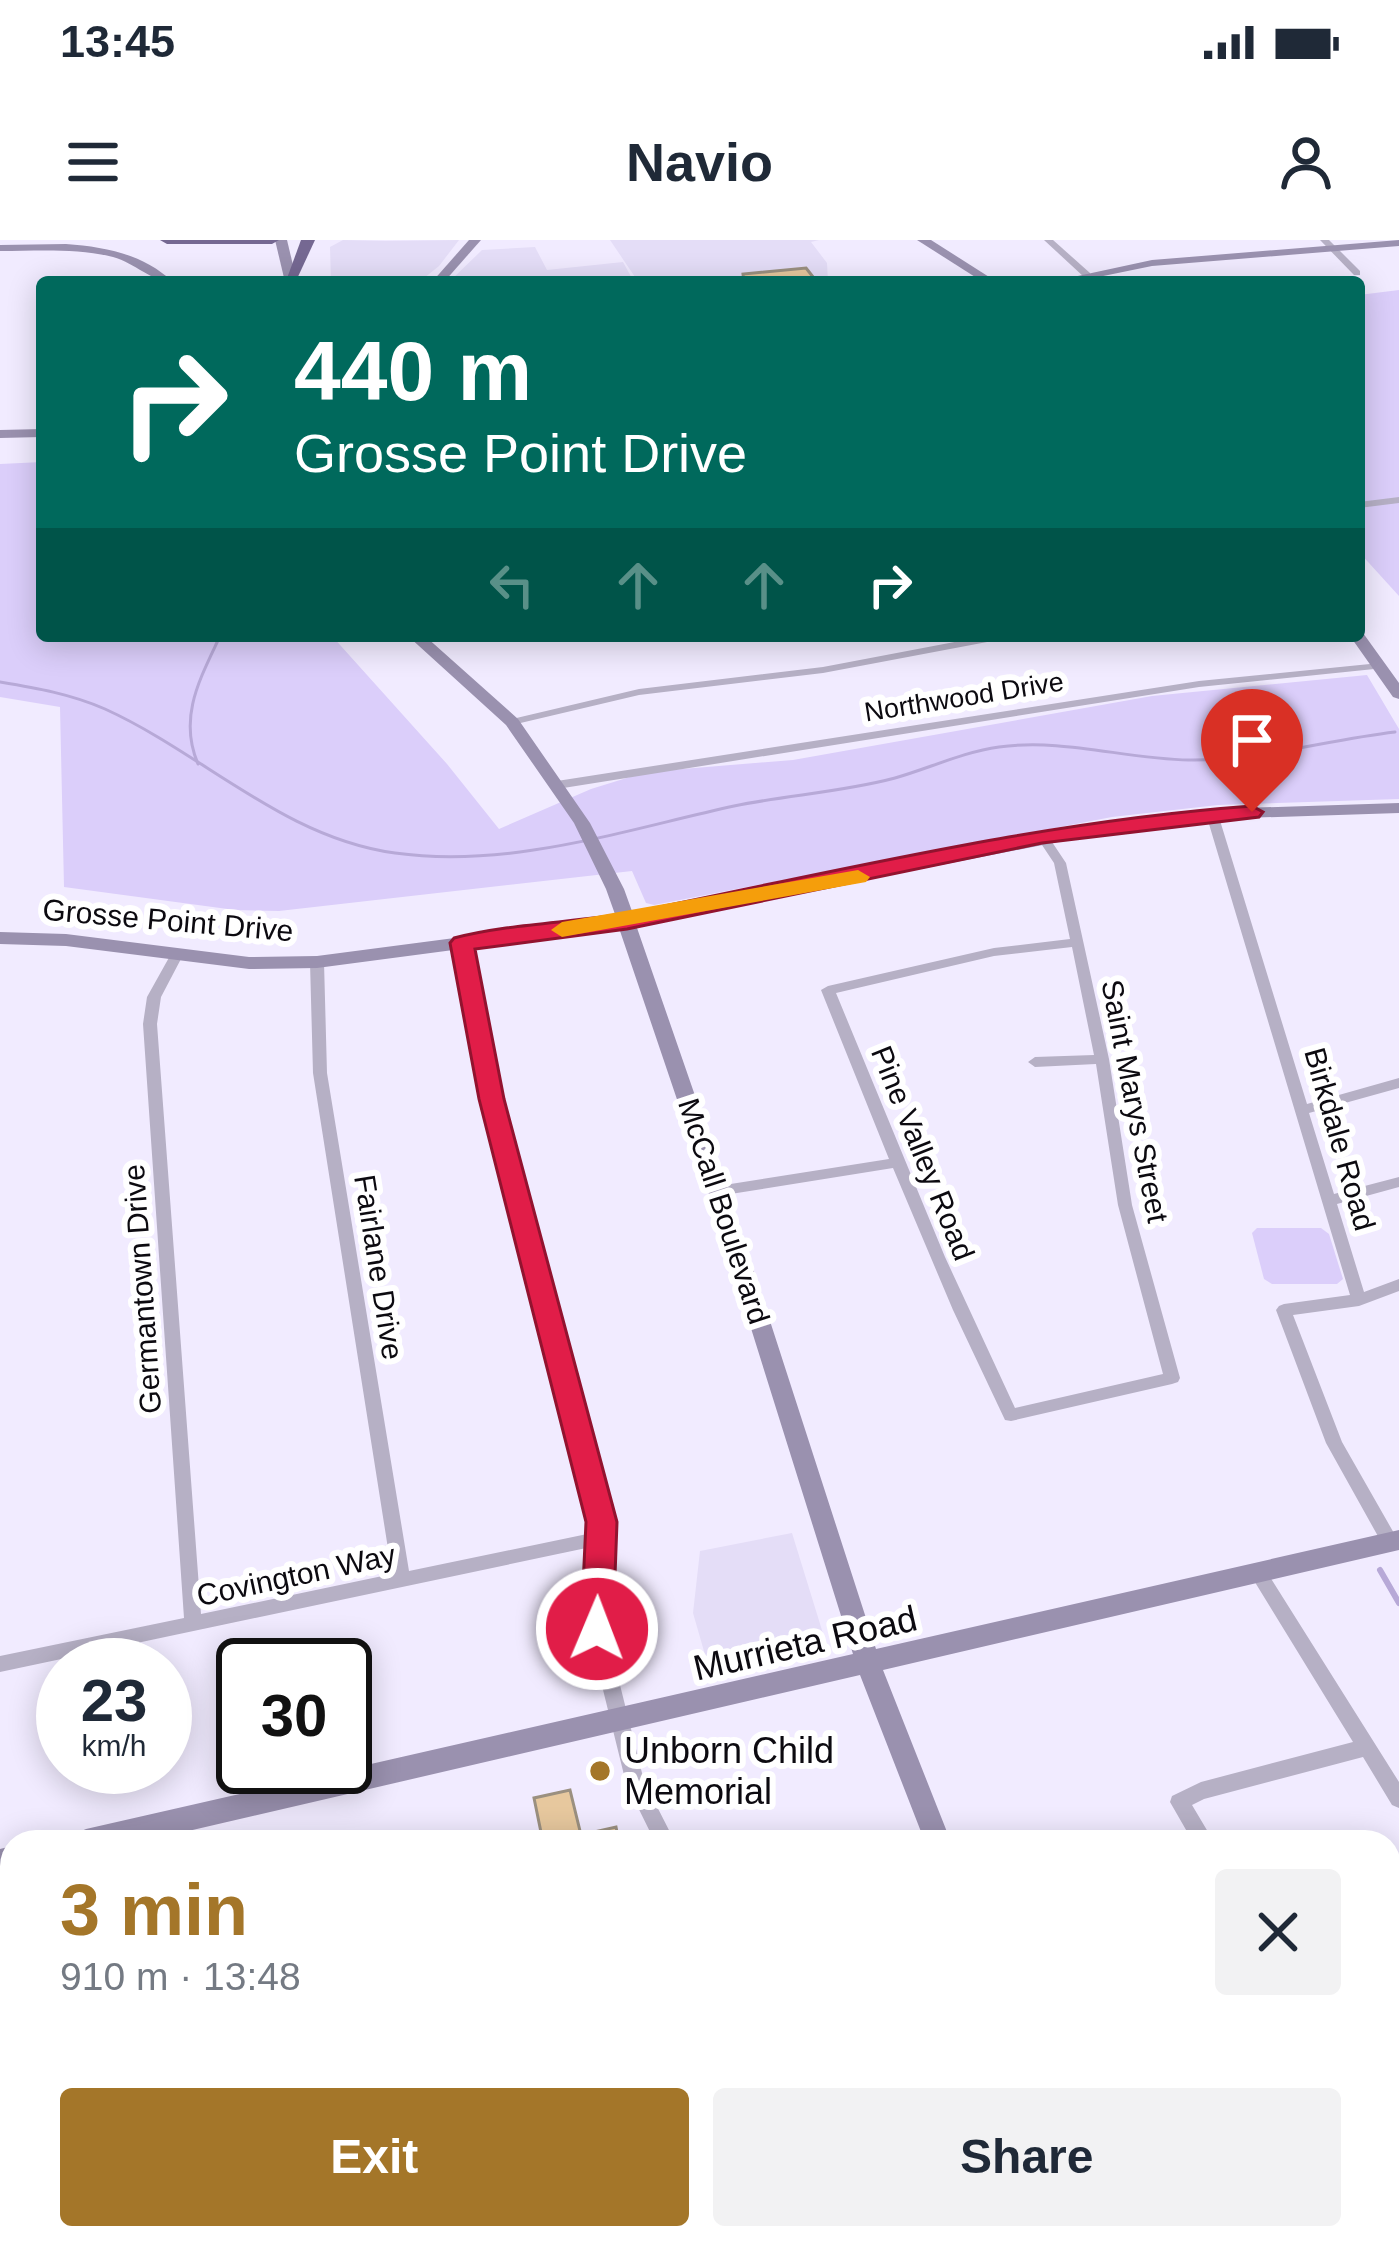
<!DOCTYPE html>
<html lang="en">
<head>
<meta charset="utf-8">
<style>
	body { margin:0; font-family:Arial,sans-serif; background:#f2f2f3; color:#1f2937; height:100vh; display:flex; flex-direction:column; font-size:45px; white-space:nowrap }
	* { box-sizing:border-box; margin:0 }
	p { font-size:39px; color:#747a83 }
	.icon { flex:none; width:66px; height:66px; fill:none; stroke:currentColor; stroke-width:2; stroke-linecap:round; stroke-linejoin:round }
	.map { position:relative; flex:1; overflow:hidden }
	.details { position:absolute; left:0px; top:1590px; width:1401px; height:420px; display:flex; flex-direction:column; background:#fff; border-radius:36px 36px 0 0; box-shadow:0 6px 30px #0003 }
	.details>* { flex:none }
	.top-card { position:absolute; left:36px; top:36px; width:1329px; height:366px; border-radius:12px; box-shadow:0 6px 30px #0003; background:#00695c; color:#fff; overflow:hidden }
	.speed { position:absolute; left:36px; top:1398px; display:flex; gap:24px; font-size:60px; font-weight:700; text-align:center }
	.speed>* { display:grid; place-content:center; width:156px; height:156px; border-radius:50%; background:#fff; box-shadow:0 6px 30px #0003; line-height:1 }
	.speed small { font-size:30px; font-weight:400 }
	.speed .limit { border:6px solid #111; border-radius:18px; background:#fff; color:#111 }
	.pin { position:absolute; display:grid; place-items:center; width:102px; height:102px; color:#fff; margin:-123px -51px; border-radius:50% 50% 50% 0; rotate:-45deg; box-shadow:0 0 12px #0007 }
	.pin .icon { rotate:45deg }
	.me { position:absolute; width:132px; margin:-66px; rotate:1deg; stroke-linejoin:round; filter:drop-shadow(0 0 9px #0008) }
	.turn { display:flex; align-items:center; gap:42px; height:252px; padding:0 60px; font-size:54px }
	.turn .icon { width:156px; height:156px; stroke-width:2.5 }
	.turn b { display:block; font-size:84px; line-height:102px }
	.lanes { display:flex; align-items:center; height:114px; padding:0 60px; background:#0003; justify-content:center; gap:60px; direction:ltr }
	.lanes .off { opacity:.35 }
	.round { display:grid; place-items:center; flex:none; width:126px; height:126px; border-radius:12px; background:#f2f2f3 }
	.head { display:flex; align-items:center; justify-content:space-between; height:204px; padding:0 60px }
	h1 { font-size:72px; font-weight:800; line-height:90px; color:#a47629 }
	.cta { display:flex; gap:24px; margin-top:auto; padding:24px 60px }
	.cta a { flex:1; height:138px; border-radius:12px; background:#a47629; color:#fff; font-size:48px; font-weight:800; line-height:138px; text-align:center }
	.cta a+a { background:#f2f2f3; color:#1f2937 }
	.status { display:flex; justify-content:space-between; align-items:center; height:84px; padding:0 60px; background:#fff; direction:ltr }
	.status svg { height:33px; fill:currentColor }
	header { display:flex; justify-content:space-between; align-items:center; height:156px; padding:0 60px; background:#fff; font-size:54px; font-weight:800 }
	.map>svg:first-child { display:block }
	.built { fill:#e4ddf7 }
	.green { fill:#dbcefa }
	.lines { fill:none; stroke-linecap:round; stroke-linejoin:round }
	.stream-far1 { stroke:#b7a9d7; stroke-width:3 }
	.stream { stroke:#b7a9d7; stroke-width:6 }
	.building { fill:#e7c89e; stroke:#9b9080; stroke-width:3 }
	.street { fill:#b6b0c5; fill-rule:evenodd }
	.secondary { fill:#9a91af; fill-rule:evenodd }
	.highway { fill:#756892; fill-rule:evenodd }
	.route { fill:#e11d48; stroke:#92132f; stroke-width:3 }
	.slow { fill:#f59e0b }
	.poi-dot { fill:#a47629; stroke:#fff; stroke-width:4.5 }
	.labels { text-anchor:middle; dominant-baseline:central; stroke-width:12; stroke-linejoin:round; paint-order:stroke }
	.far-street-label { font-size:27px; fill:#0c0a10; stroke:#fff }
	.street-label { font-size:30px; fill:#0c0a10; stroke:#fff }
	.near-street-label { font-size:36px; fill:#0c0a10; stroke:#fff }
	.near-poi-label { font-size:36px; fill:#0c0a10; stroke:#fff; text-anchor:start }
</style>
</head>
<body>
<div class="status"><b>13:45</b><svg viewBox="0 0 49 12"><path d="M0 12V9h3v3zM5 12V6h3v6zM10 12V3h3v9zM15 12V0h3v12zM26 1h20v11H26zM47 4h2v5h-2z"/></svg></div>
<header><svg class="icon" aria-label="menu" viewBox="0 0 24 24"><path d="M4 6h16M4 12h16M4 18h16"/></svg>Navio<svg class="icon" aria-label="person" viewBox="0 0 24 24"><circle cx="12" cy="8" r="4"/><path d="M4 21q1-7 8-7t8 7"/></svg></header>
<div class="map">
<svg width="1399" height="2010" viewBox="0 0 1399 2010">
	<rect width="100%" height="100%" fill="#f1ebff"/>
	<!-- built -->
	<g class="built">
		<polygon points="343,0 385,1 459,0 439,26 419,42 331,42 330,7"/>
		<polygon points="610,0 819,0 811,2 827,23 828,42 644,42 637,40"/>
		<polygon points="535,7 547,30 623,22 634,42 449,42 482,10"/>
		<polygon points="792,1293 825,1400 817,1413 712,1439 693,1373 700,1311"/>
	</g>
	<!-- green -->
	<g class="green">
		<polygon points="1399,50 1399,356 1359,312 1359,55"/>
		<polygon points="42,222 42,396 332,396 447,524 499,589 591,549 646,532 793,520 1152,456 1367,435 1399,489 1399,559 1218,565 1112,577 654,665 646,663 632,631 279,671 235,670 64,647 60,467 0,457 0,224"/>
		<polygon points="1257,988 1321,988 1329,994 1343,1039 1337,1044 1272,1044 1264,1039 1252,993"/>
	</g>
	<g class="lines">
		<!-- stream-far1 -->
		<g class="stream-far1">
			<path d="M0,442C36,448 71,454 105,469C204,514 284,598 395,613C510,629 624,590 734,566C787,555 843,552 895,538C930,528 963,512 999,507C1063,498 1125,519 1189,520C1258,521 1326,500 1395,492"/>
			<path d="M198,524C178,477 200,439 220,396"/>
		</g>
		<!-- stream -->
		<polyline class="stream" points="1380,1330 1399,1363"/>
	</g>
	<!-- building -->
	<g class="building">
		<polygon points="806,28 817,42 744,42 743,34"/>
		<polygon points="570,1550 581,1595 616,1587 619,1602 543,1602 534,1558"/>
	</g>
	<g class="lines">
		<!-- street -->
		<g class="street">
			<polygon points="1044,0 1053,0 1090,33 1090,37 1084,37"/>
			<polygon points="1320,0 1329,0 1360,31 1360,35 1354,35"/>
			<polygon points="1399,257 1399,263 1359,268 1359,262"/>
			<polygon points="986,396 1008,396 1003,399 823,433 639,455 512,485 506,482 508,480 639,449 823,427"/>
			<polygon points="1380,423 1385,426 1384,428 1199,447 557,549 551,545 557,541 1199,441"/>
			<polygon points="1212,570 1218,574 1307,864 1399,838 1399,848 1309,873 1334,954 1399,937 1399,947 1337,964 1364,1052 1399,1039 1399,1051 1359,1066 1293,1075 1342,1202 1399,1302 1396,1307 1390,1309 1384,1307 1326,1203 1276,1070 1279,1066 1284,1064 1350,1055 1206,574"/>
			<path d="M1042,592L1046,593L1066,623L1109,819L1132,965L1180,1138L1178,1142L1172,1144L1011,1181L1005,1180L953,1070L893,928L718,956L711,951L718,946L889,919L821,750L828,746L994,708L1070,699L1054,623L1036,596ZM1072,707L1094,815L1035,817L1028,822L1035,827L1096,824L1118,965L1163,1134L1015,1168L945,1017L836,753L994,716Z"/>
			<polygon points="462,699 468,703 499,859 609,1282 606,1389 644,1541 675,1602 655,1602 626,1543 588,1389 591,1307 0,1432 0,1416 184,1378 143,784 147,757 171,714 176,713 182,717 161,757 157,784 201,1374 392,1334 313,833 310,722 317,718 324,722 327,833 409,1331 592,1293 593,1282 485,859 456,703"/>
			<polygon points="1259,1327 1265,1329 1399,1542 1399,1568 1392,1565 1363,1517 1204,1559 1192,1565 1214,1602 1193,1602 1170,1562 1172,1556 1201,1542 1353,1502 1253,1339 1250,1334 1253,1329"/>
			<polygon points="1389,1870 1399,1877 1399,1905 1389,1898"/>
			<polygon points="0,1943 9,1946 12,1954 9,1962 1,1965"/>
			<polygon points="596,1998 633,1998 630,2006 618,2010 597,2010 594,2003"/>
			<polygon points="796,1998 818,1998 822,2010 800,2010"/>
		</g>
		<!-- secondary -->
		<g class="secondary">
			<polygon points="275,0 287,0 297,42 285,42"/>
			<polygon points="469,0 481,0 444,42 432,42"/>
			<polygon points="917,0 931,0 997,42 983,42"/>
			<polygon points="1399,0 1399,6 1152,26 1074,42 1050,42 1152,20"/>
			<path d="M66,4C106,7 143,14 173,42C152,42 135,23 113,17C77,8 37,11 0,11V5Z"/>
			<polygon points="42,189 42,197 0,198 0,190"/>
			<polygon points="1359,392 1363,393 1399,443 1399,459 1393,457 1350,396 1359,396"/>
			<polygon points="408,396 425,396 518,479 590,583 624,649 633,674 1129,578 1212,569 1399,563 1399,573 1212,579 1129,588 636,685 728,951 876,1409 1399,1290 1399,1310 883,1430 951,1602 925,1602 860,1435 141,1602 73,1602 77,1593 86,1589 853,1414 708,951 619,688 317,728 249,729 66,706 0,704 0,692 66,694 249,717 317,716 616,677 606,649 574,583 506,485"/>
			<polygon points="12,1606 12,1632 0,1635 0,1609"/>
			<polygon points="1077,1998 1107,1998 1112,2010 1082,2010"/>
		</g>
		<!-- highway -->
		<g class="highway">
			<polygon points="160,0 279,0 272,4 167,4"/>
			<polygon points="301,0 315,0 296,41 286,41"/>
		</g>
	</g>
	<!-- route -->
	<path class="route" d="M1252,566L1263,572L1259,577L1042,603L627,689L475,709L504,859L617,1282L613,1389L609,1399L597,1403L586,1399L581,1389L586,1282L479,859L450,703L454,698C516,682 582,683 645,670C846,629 1046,581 1252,566Z"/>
	<!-- slow -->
	<polygon class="slow" points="858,630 870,637 866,642 562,697 551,690 562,682"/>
	<!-- markers -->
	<circle class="poi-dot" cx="600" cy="1531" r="12"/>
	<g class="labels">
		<!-- far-street labels -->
		<g class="far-street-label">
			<text transform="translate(964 457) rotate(-9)">Northwood Drive</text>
		</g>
		<!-- street labels -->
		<g class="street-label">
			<text transform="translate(168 680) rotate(5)">Grosse Point Drive</text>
			<text transform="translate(1135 861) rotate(79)">Saint Marys Street</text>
			<text transform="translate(1340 899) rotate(74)">Birkdale Road</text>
			<text transform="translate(923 913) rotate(68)">Pine Valley Road</text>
			<text transform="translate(724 971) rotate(72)">McCall Boulevard</text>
			<text transform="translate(379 1027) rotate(81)">Fairlane Drive</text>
			<text transform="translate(142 1049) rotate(-94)">Germantown Drive</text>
			<text transform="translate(296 1335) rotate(-12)">Covington Way</text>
		</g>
		<!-- near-street labels -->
		<g class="near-street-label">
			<text transform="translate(805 1403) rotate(-13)">Murrieta Road</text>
		</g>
		<!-- near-poi labels -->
		<g class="near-poi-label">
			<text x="624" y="1510">Unborn Child<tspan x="624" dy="41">Memorial</tspan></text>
		</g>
	</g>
</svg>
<div class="speed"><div>23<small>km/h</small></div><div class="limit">30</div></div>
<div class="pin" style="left:1252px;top:572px;background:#d93025"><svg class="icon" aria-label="arrive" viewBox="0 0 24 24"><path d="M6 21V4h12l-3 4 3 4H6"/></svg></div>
<svg class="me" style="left:597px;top:1389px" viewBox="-20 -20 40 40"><circle r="17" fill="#e11d48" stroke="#fff" stroke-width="3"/><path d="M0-11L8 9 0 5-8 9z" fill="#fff"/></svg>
<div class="top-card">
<div class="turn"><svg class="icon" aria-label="right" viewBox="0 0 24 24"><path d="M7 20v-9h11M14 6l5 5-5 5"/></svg><div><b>440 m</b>Grosse Point Drive</div></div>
<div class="lanes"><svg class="icon off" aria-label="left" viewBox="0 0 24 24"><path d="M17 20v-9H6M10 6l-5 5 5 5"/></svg><svg class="icon off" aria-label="ahead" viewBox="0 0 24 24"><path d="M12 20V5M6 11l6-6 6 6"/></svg><svg class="icon off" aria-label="ahead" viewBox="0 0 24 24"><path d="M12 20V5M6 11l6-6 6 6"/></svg><svg class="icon" aria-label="right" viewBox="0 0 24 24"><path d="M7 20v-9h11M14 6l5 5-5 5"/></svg></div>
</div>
<section class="details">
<div class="head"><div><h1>3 min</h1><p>910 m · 13:48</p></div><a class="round"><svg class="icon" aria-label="close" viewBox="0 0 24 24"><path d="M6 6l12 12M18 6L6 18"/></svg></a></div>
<div class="cta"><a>Exit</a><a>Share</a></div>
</section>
</div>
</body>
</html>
